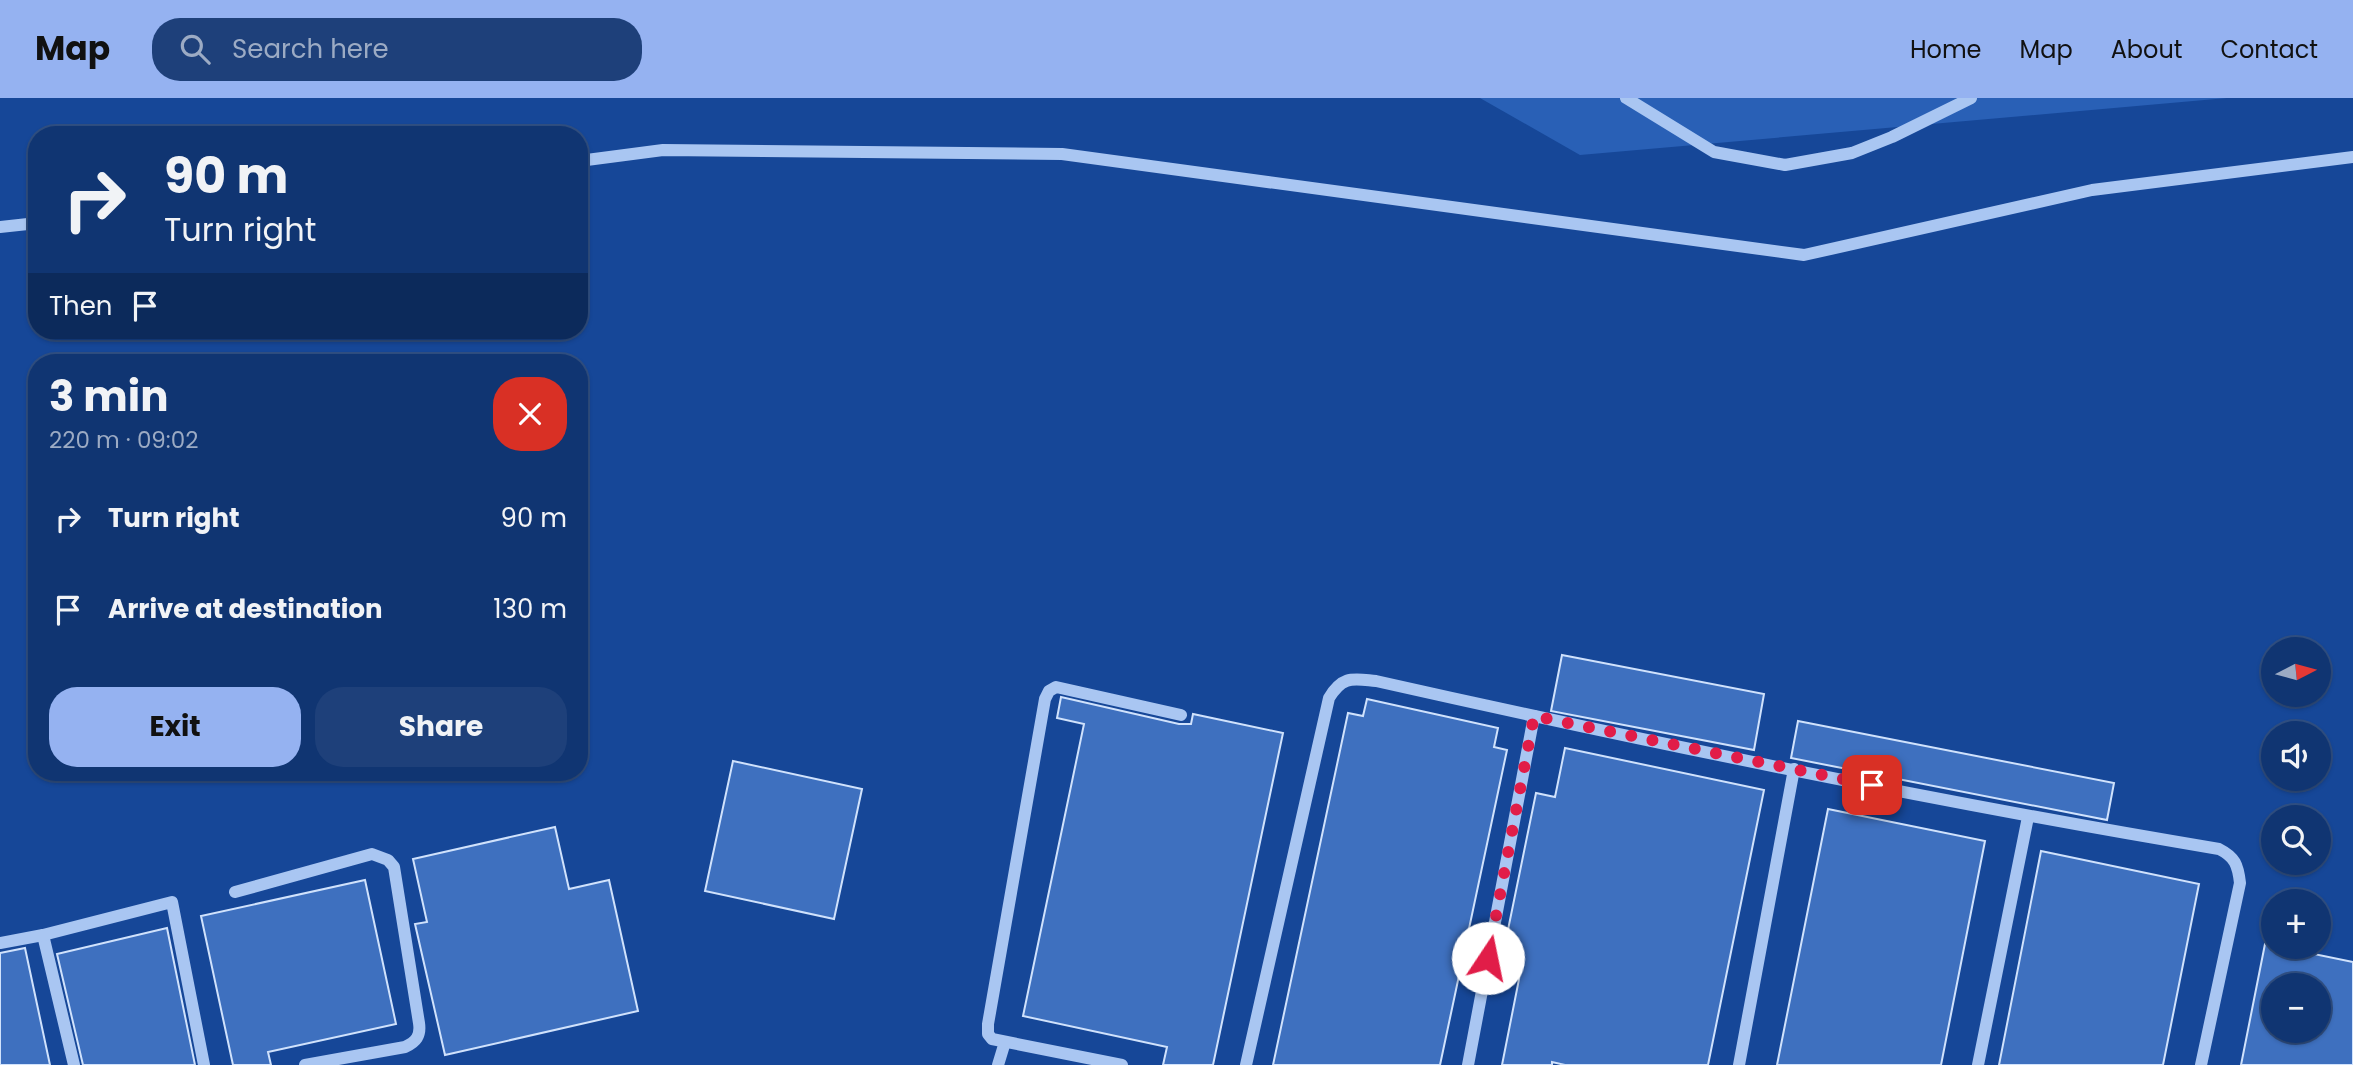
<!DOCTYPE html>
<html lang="en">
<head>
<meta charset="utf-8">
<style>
	body { margin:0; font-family:Poppins,sans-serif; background:#1e407a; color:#f1f3f6; height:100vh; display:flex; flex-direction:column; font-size:26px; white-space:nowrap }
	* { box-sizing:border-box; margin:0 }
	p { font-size:23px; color:#9cabc4 }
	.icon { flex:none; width:38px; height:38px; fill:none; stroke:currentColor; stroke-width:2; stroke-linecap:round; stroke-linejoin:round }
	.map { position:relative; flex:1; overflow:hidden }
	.panel { position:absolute; left:28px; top:256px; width:560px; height:427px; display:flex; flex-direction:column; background:#103572; border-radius:28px; box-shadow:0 2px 5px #0004,0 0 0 2px #305084 }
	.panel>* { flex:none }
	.guide { position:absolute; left:28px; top:28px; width:560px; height:214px; border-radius:28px; box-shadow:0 2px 5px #0004,0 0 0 2px #305084; background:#103572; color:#f1f3f6; overflow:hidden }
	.needle { width:46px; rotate:84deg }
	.controls { position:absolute; left:2261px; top:539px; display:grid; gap:14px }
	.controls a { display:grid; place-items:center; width:70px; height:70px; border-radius:50%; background:#103572; box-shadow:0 2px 5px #0004,0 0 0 2px #305084; font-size:35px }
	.pin { position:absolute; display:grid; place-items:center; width:60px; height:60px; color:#fff; margin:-30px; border-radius:14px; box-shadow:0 4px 10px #0006 }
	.me { position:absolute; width:77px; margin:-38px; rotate:11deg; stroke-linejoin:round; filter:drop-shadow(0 0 5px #0008) }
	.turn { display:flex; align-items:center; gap:24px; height:147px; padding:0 21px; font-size:32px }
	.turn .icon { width:91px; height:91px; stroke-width:2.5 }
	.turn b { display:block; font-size:49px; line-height:60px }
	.then { display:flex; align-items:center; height:66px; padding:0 21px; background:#0003; gap:14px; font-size:26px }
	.round { display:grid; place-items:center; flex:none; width:74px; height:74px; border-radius:28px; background:#1e407a }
	.summary { display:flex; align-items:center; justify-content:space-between; height:119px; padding:0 21px }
	h1 { font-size:42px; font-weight:700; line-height:52px }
	.cta { display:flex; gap:14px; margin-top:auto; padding:14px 21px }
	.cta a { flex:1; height:80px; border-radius:28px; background:#95b2f1; color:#111; font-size:28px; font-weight:700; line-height:80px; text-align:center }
	.cta a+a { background:#1e407a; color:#f1f3f6 }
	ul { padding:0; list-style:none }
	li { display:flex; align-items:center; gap:21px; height:91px; padding:0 21px }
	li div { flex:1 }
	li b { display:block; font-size:26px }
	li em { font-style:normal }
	header { display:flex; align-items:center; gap:42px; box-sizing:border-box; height:98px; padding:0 35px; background:#95b2f1; color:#111 }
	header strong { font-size:33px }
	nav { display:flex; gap:38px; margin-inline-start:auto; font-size:24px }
	.search { width:490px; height:63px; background:#1e407a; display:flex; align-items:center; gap:18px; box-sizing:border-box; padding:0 24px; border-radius:28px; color:#9cabc4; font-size:26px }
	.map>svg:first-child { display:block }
	.green { fill:#2960b6 }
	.building { fill:#3e70bf; stroke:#d0e2fc; stroke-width:2; fill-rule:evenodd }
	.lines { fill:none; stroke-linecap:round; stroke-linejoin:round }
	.minor { stroke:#a9c6f2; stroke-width:12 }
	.route { stroke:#e11d48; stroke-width:12; stroke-dasharray:0 21.6 }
</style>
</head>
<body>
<header>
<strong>Map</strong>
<div class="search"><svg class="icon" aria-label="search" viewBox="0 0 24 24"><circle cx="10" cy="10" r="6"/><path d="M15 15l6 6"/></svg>Search here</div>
<nav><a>Home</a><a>Map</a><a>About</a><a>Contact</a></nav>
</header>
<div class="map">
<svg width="2353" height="967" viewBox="0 0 2353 967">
	<rect width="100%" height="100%" fill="#164798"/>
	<!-- green -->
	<polygon class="green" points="1480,0 2227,0 1580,57"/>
	<!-- building -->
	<g class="building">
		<polygon points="1562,557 1764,596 1754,652 1551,613"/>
		<polygon points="1061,599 1179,626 1191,626 1193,616 1283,635 1213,967 1163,967 1167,949 1023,918 1084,626 1057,620"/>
		<polygon points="1367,601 1498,630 1494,649 1507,652 1440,967 1273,967 1348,615 1363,618"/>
		<polygon points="1798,623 2114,685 2107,722 1791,660"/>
		<polygon points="1565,650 1764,692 1708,967 1565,967 1552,964 1552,967 1502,967 1522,866 1502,861 1536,695 1555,699"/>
		<polygon points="733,663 862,691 834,821 705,793"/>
		<polygon points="1828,711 1985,743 1941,967 1777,967"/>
		<polygon points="555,729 569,791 609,782 638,913 445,957 415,826 427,824 413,761"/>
		<polygon points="2041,753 2199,786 2163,967 1999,967"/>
		<polygon points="365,782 396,926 268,954 271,967 233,967 201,818"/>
		<polygon points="167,830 195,967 83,967 57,856"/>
		<path d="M2265,846L2353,864V967H2241ZM2273,887H2319V933H2273Z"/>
		<polygon points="25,850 50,967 0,967 0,855"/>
	</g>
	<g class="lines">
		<!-- minor -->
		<g class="minor">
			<polyline points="1626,0 1714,54 1785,67 1852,55 1892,39 1971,0"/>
			<polyline points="579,63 663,52 1062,56 1804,157 2092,92 2353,59"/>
			<polyline points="0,129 37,125"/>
			<path d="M235,794L372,756L388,762L394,769L419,925C421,938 416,944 405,949L305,967"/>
			<polyline points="43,837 74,967"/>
			<polyline points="0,845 43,837 172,804 204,967"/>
			<polyline points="998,967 1005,944"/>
			<polyline points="1122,967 992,941 988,936 988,926 1045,601 1049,593 1056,589 1181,617"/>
			<path d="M1246,967L1329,600C1343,577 1353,581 1376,583C1656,646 1937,704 2219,751C2235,759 2238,767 2240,785L2201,967"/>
			<polyline points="1468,967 1534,618"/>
			<polyline points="1739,967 1794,671"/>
			<polyline points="1978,967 2028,719"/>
		</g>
	</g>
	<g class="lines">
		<!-- route -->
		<polyline class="route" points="1488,860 1534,618 1872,687"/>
	</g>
</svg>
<div class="controls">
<a><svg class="needle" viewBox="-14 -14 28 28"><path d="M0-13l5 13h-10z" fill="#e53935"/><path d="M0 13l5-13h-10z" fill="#9cabc4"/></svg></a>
<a><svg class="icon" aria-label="sound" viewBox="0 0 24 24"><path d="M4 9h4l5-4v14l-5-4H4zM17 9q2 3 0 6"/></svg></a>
<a><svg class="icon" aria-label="search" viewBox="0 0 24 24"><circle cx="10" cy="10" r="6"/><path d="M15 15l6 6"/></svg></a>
<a>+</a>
<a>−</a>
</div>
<div class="pin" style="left:1872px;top:687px;background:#d93025"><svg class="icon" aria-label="arrive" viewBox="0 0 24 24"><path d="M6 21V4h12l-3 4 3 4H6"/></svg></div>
<svg class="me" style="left:1488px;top:860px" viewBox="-20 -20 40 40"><circle r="19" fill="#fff"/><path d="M0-13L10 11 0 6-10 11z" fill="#e11d48"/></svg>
<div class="guide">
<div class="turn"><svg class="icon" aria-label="right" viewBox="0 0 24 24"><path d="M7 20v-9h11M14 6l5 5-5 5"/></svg><div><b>90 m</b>Turn right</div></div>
<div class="then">Then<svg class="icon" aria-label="arrive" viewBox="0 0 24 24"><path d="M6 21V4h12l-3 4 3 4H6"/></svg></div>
</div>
<section class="panel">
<div class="summary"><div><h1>3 min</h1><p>220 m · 09:02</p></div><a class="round" style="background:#d93025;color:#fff"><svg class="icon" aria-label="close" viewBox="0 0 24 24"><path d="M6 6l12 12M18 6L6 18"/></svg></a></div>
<ul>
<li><svg class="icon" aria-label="right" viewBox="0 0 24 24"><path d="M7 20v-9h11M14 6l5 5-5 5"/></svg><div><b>Turn right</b></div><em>90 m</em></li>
<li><svg class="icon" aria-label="arrive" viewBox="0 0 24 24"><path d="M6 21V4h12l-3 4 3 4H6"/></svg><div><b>Arrive at destination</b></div><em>130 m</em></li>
</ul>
<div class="cta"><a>Exit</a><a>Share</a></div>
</section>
</div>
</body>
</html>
